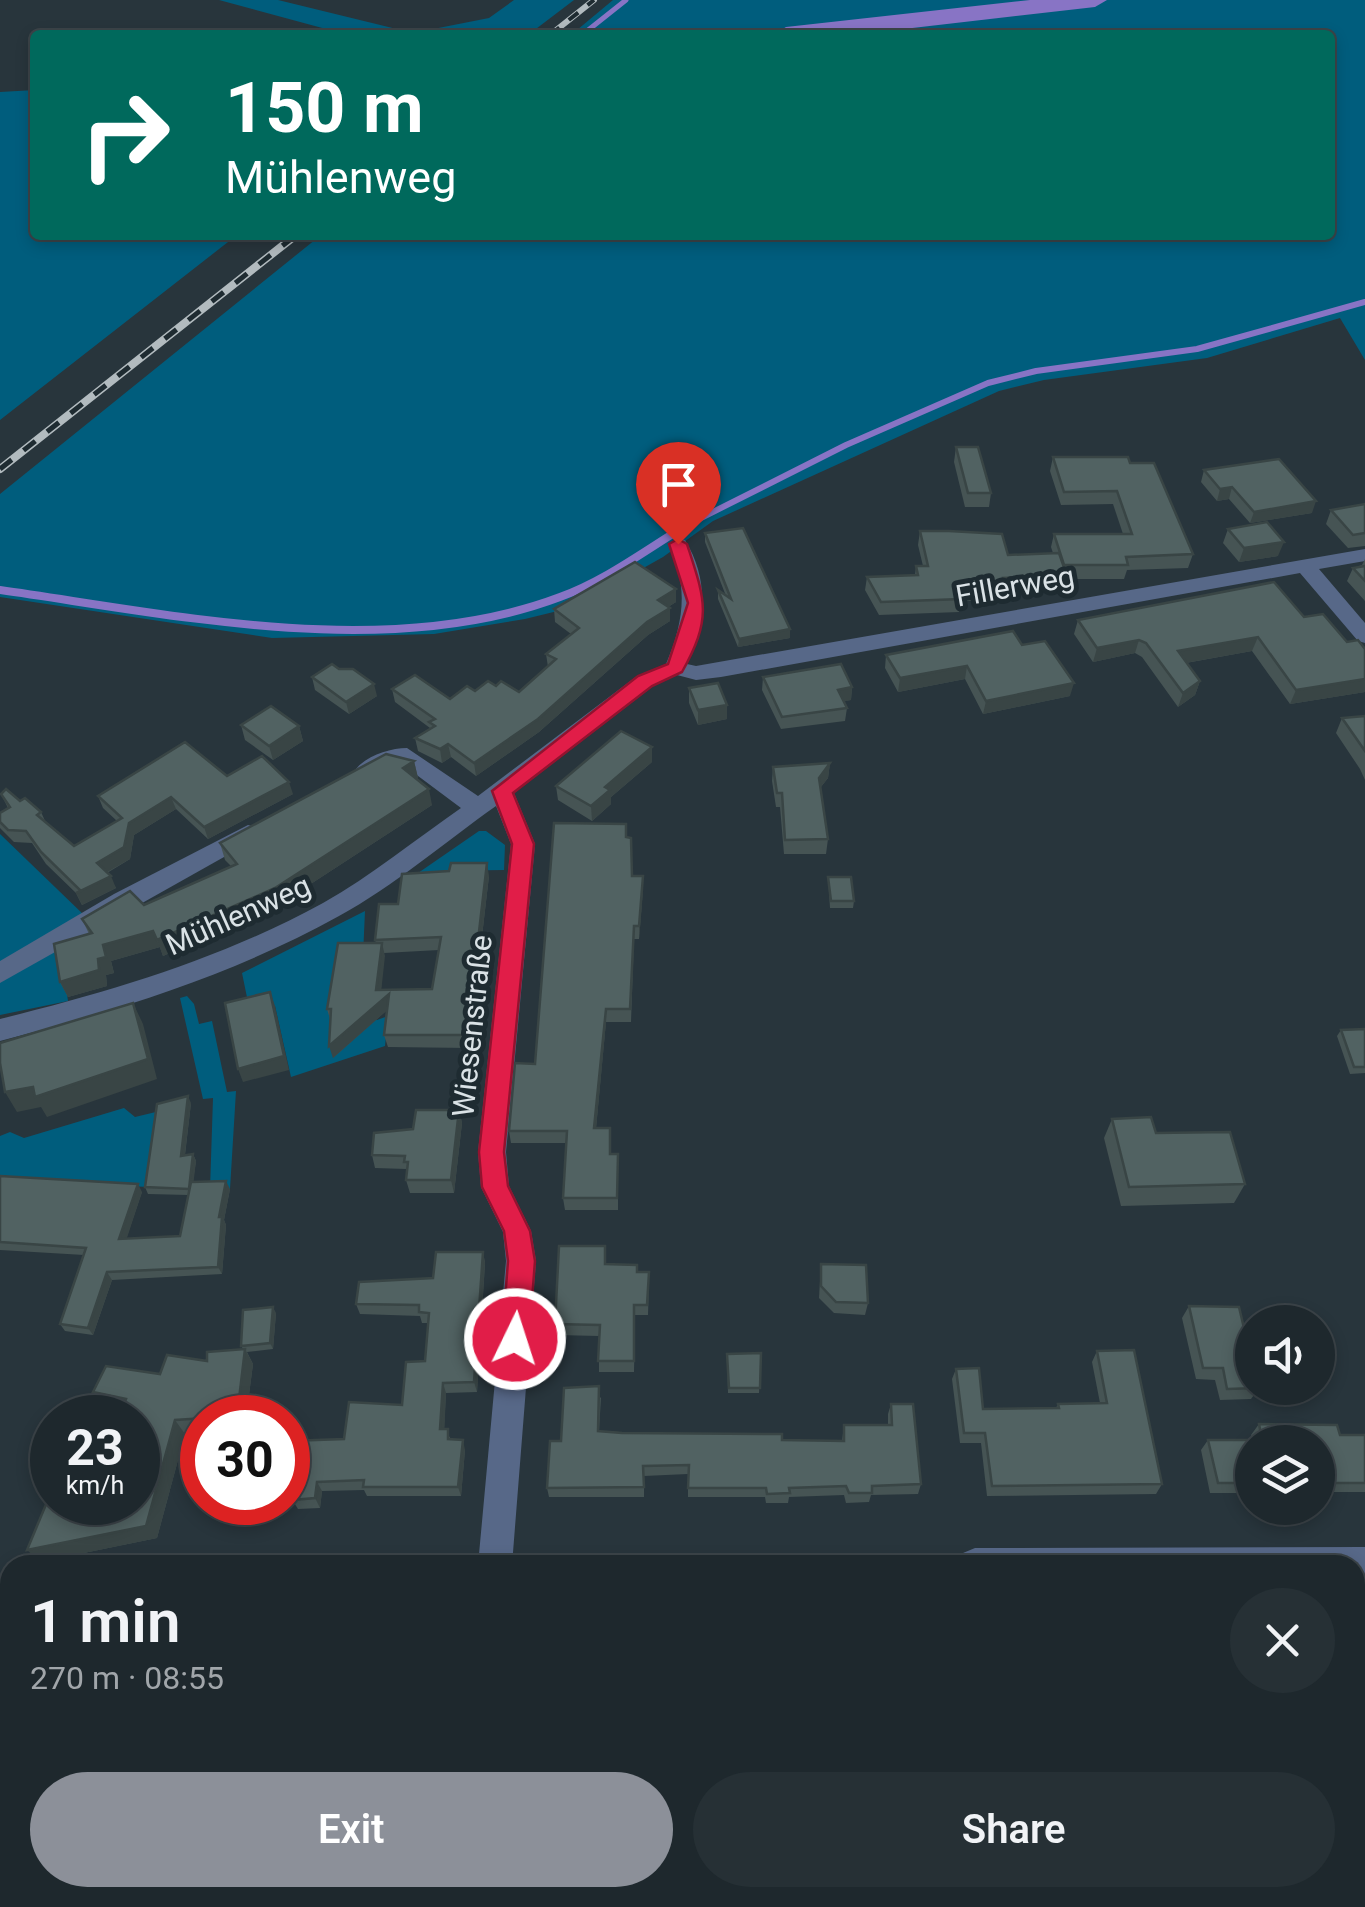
<!DOCTYPE html>
<html lang="en">
<head>
<meta charset="utf-8">
<style>
	body { margin:0; font-family:Roboto,sans-serif; background:#263035; color:#f1f3f6; height:100vh; display:flex; flex-direction:column; font-size:38px; white-space:nowrap }
	* { box-sizing:border-box; margin:0 }
	p { font-size:32px; color:#a1a6aa }
	.icon { flex:none; width:55px; height:55px; fill:none; stroke:currentColor; stroke-width:2; stroke-linecap:round; stroke-linejoin:round }
	.map { position:relative; flex:1; overflow:hidden }
	.drawer { position:absolute; left:0px; top:1555px; width:1365px; height:352px; display:flex; flex-direction:column; background:#1e282d; border-radius:30px 30px 0 0; box-shadow:0 5px 15px #0003,0 0 0 2px #3c4449 }
	.drawer>* { flex:none }
	.top-card { position:absolute; left:30px; top:30px; width:1305px; height:210px; border-radius:10px; box-shadow:0 5px 15px #0003,0 0 0 2px #3c4449; background:#00695c; color:#fff; overflow:hidden }
	.fabs { position:absolute; left:1235px; top:1305px; display:grid; gap:20px }
	.fabs a { display:grid; place-items:center; width:100px; height:100px; border-radius:50%; background:#1e282d; box-shadow:0 5px 15px #0003,0 0 0 2px #3c4449; font-size:50px }
	.speed { position:absolute; left:30px; top:1395px; display:flex; gap:20px; font-size:50px; font-weight:700; text-align:center }
	.speed>* { display:grid; place-content:center; width:130px; height:130px; border-radius:50%; background:#1e282d; box-shadow:0 5px 15px #0003,0 0 0 2px #3c4449; line-height:1 }
	.speed small { font-size:25px; font-weight:400 }
	.speed .limit { border:15px solid #d22; background:#fff; color:#111 }
	.pin { position:absolute; display:grid; place-items:center; width:85px; height:85px; color:#fff; margin:-102px -42px; border-radius:50% 50% 50% 0; rotate:-45deg; box-shadow:0 0 10px #0007 }
	.pin .icon { rotate:45deg }
	.me { position:absolute; width:110px; margin:-55px; rotate:4deg; stroke-linejoin:round; filter:drop-shadow(0 0 8px #0008) }
	.turn { display:flex; align-items:center; gap:35px; height:210px; padding:0 30px; font-size:45px }
	.turn .icon { width:130px; height:130px; stroke-width:2.5 }
	.turn b { display:block; font-size:70px; line-height:85px }
	.round { display:grid; place-items:center; flex:none; width:105px; height:105px; border-radius:52px; background:#263035 }
	.headline { display:flex; align-items:center; justify-content:space-between; height:170px; padding:0 30px }
	h1 { font-size:60px; font-weight:600; line-height:75px }
	.primary-button { display:flex; gap:20px; margin-top:auto; padding:20px 30px }
	.primary-button a { flex:1; height:115px; border-radius:60px; background:#8c9099; color:#fff; font-size:40px; font-weight:600; line-height:115px; text-align:center }
	.primary-button a+a { background:#263035; color:#f1f3f6 }
	.map>svg:first-child { display:block }
	.green { fill:#005d7d }
	.lines { fill:none; stroke-linecap:round; stroke-linejoin:round }
	.stream-far2 { stroke:#8874c5; stroke-width:5 }
	.stream-far1 { stroke:#8874c5; stroke-width:6 }
	.stream { stroke:#8874c5; stroke-width:8 }
	.river { fill:#8874c5; fill-rule:evenodd }
	.street { fill:#576888; fill-rule:evenodd }
	.primary { fill:#799cdc; fill-rule:evenodd }
	.rail-far1-casing { stroke:#b2bbbf; stroke-width:6 }
	.rail-casing { stroke:#b2bbbf; stroke-width:8 }
	.rail-far1 { stroke:#1e2b31; stroke-width:4; stroke-dasharray:12; stroke-linecap:butt }
	.rail { stroke:#1e2b31; stroke-width:5; stroke-dasharray:15; stroke-linecap:butt }
	.wall { fill:#465454; fill-rule:evenodd }
	.shaded-wall { fill:#394545 }
	.building { fill:#516262; stroke:#394545; stroke-width:2.5 }
	.route { fill:#e11d48; stroke:#92132f; stroke-width:2.5 }
	.labels { text-anchor:middle; dominant-baseline:central; stroke-width:10; stroke-linejoin:round; paint-order:stroke }
	.street-label { font-size:30px; fill:#dae2e6; stroke:#1e2b31 }
</style>
</head>
<body>
<div class="map">
<svg width="1365" height="1907" viewBox="0 0 1365 1907">
	<rect width="100%" height="100%" fill="#28353c"/>
	<!-- green -->
	<g class="green">
		<polygon points="219,0 278,0 413,33 489,18 514,0 574,0 528,35 348,35"/>
		<polygon points="613,0 1365,0 1365,360 1340,318 1207,358 1044,380 999,391 713,521 663,557 574,607 525,619 434,634 272,638 0,597 0,494 321,235 1330,235 1330,35 571,35"/>
		<polygon points="35,90 35,235 237,235 0,420 0,92"/>
		<polygon points="479,831 486,831 505,845 504,870 437,871 435,880 405,882"/>
		<polygon points="0,834 85,916 0,966"/>
		<polygon points="365,911 363,956 333,1022 377,1020 388,1016 385,1046 291,1077 275,1006 250,1012 242,973"/>
		<polygon points="55,949 62,960 68,1001 0,1015 0,982"/>
		<polygon points="187,996 194,1004 199,1024 212,1021 227,1092 236,1091 230,1189 210,1189 213,1098 203,1099 180,998"/>
		<polygon points="124,1108 135,1117 160,1111 149,1187 58,1183 0,1175 0,1136 10,1132 24,1138"/>
		<polygon points="784,1898 1021,1898 1022,1907 793,1907"/>
	</g>
	<g class="lines">
		<!-- stream-far2 -->
		<polyline class="stream-far2" points="582,35 626,0"/>
		<!-- stream-far1 -->
		<polyline class="stream-far1" points="695,521 846,445 988,383 1036,371 1197,349 1365,302"/>
		<!-- stream -->
		<path class="stream" d="M0,590C176,615 388,662 560,597C610,579 653,544 699,518"/>
		<!-- river -->
		<polygon class="river" points="1030,0 1107,0 1095,7 852,35 773,35 786,27"/>
		<!-- street -->
		<g class="street">
			<path d="M678,538L685,540C710,581 705,621 687,664L696,666L1365,549V561L1319,569L1365,623V643L1358,641L1300,573L721,677L696,680L677,675L653,686L514,793L535,844L506,1152L509,1186L531,1231L536,1261L512,1565H478L506,1261L503,1232L481,1187L478,1152L511,844L496,806C445,842 394,886 339,916C233,975 116,1011 0,1041V1019C110,992 223,958 323,903C371,876 416,839 461,808L402,764L367,777L359,775L356,769C366,756 390,748 407,748L478,796L637,676L666,664C684,622 689,585 668,544Z"/>
			<polygon points="248,825 256,827 260,833 256,839 0,983 0,961 114,894"/>
			<polygon points="1365,1547 1365,1581 1355,1581 1355,1565 958,1565 963,1553 975,1548"/>
			<polygon points="10,1601 10,1643 0,1647 0,1605"/>
			<polygon points="0,1852 10,1855 10,1893 0,1890"/>
		</g>
		<!-- primary -->
		<g class="primary">
			<polygon points="0,1658 10,1661 10,1695 0,1692"/>
			<polygon points="630,1898 678,1898 682,1907 634,1907"/>
		</g>
		<!-- rail-far1 casing -->
		<g class="rail-far1-casing">
			<polyline id="rail-far1" points="550,35 594,0"/>
		</g>
		<!-- rail casing -->
		<g class="rail-casing">
			<polyline id="rail" points="0,469 296,235"/>
		</g>
		<!-- rail-far1 -->
		<use href="#rail-far1" class="rail-far1"/>
		<!-- rail -->
		<use href="#rail" class="rail"/>
	</g>
	<!-- wall -->
	<g class="wall">
		<polygon points="956,447 991,493 989,507 965,507 954,462"/>
		<polygon points="1053,457 1130,463 1193,554 1188,568 1127,570 1124,579 1066,579 1063,590 1005,591 1003,601 961,601 959,612 879,615 865,590 867,577 915,575 916,566 923,566 918,545 920,531 1008,555 1053,553 1051,547 1054,534 1123,534 1113,504 1061,505 1050,471"/>
		<polygon points="1204,470 1312,513 1250,523 1229,499 1217,501 1201,482"/>
		<polygon points="1365,504 1365,546 1348,548 1326,524 1331,510"/>
		<polygon points="1228,529 1278,556 1239,562 1223,543"/>
		<polygon points="705,533 790,629 790,638 738,647 718,599 718,590 726,596 705,542"/>
		<polygon points="1365,559 1365,601 1347,581 1353,568 1362,565"/>
		<polygon points="676,589 676,602 668,607 670,621 648,635 539,732 476,776 451,757 442,763 418,751 415,738 430,728 395,702 392,689 450,699 496,686 519,692 548,667 546,654 571,634 555,622 554,609"/>
		<polygon points="1304,617 1347,642 1365,649 1365,692 1290,704 1252,651 1186,663 1200,681 1195,695 1178,707 1142,657 1135,653 1093,662 1074,634 1078,620"/>
		<polygon points="1022,645 1070,696 983,714 965,679 898,692 885,668 886,655"/>
		<polygon points="312,677 377,696 349,714 315,690"/>
		<polygon points="763,677 852,687 851,700 843,701 847,708 845,721 781,729 762,690"/>
		<polygon points="689,688 727,719 698,725 689,703"/>
		<polygon points="1365,716 1365,780 1360,769 1336,733 1342,718"/>
		<polygon points="241,725 299,726 303,741 273,760 245,740"/>
		<polygon points="414,761 418,778 416,779 432,805 280,904 163,956 160,947 111,961 114,973 106,975 107,986 68,997 60,982 89,934 82,919 144,905 231,866 225,860 220,843"/>
		<polygon points="652,762 611,797 611,804 592,821 558,800 556,786"/>
		<polygon points="830,763 828,778 820,788 828,839 826,854 784,854 780,807 776,807 772,781 773,767"/>
		<polygon points="227,776 293,794 208,839 176,809 134,835 130,859 107,873 116,888 82,905 76,893 46,864 32,843 14,842 0,828 0,813 8,808 1,794 20,801 41,812 46,823 74,846 117,821 103,808 98,796"/>
		<polygon points="626,837 632,876 643,889 639,939 634,939 631,1022 606,1022 596,1128 611,1154 618,1154 618,1210 565,1210 563,1198 566,1143 511,1143 509,1131"/>
		<path d="M489,876L469,1048L388,1047L384,1035L387,1010L333,1058L330,1019L327,1009L376,943L375,940L398,904ZM439,950L432,989H381L384,953Z"/>
		<polygon points="828,877 854,901 853,908 830,908"/>
		<polygon points="1365,1029 1365,1073 1350,1074 1337,1036 1341,1030"/>
		<polygon points="191,1103 185,1155 193,1154 196,1161 193,1181 230,1189 224,1220 226,1225 222,1274 112,1280 93,1335 65,1331 60,1324 84,1255 0,1250 0,1176 142,1192 126,1239 180,1236 188,1195 148,1194 145,1187"/>
		<polygon points="459,1110 462,1123 454,1193 410,1193 406,1180 406,1169 375,1168 372,1155 413,1129"/>
		<polygon points="1112,1119 1156,1133 1245,1184 1234,1203 1121,1206 1104,1138"/>
		<polygon points="483,1252 485,1263 477,1392 446,1393 444,1429 451,1439 465,1450 461,1496 367,1496 364,1490 322,1491 320,1508 298,1509 293,1501 288,1501 288,1441 344,1439 402,1405 425,1361 428,1323 422,1323 420,1316 360,1314 356,1304 433,1278"/>
		<polygon points="606,1264 637,1272 649,1283 648,1315 635,1315 634,1372 599,1372 599,1336 556,1335 555,1324"/>
		<polygon points="821,1264 868,1303 865,1315 834,1313 819,1298"/>
		<polygon points="1189,1306 1259,1388 1251,1399 1220,1400 1215,1380 1196,1379 1182,1318"/>
		<polygon points="276,1313 273,1349 247,1352 253,1364 246,1418 202,1418 202,1433 185,1434 157,1538 40,1562 87,1506 122,1410 104,1406 93,1392 243,1349 241,1346"/>
		<polygon points="1097,1351 1162,1484 1156,1494 987,1496 981,1443 960,1443 952,1379 956,1369 983,1409 1056,1408 1058,1404 1100,1403 1092,1362"/>
		<polygon points="761,1353 759,1393 728,1393 727,1354"/>
		<polygon points="601,1397 599,1431 782,1440 842,1441 844,1425 888,1425 888,1414 891,1404 921,1484 918,1494 871,1495 869,1502 846,1503 844,1495 789,1497 788,1503 766,1503 765,1497 688,1497 688,1474 644,1476 644,1497 549,1497 547,1488 561,1441"/>
		<polygon points="1259,1424 1340,1435 1365,1435 1365,1492 1318,1492 1318,1442 1252,1442 1252,1493 1210,1493 1201,1450 1208,1440 1252,1440 1251,1435"/>
		<polygon points="222,1502 250,1502 248,1510 227,1511"/>
	</g>
	<!-- shaded-wall -->
	<g class="shaded-wall">
		<polygon points="1232,487 1229,499 1217,501 1220,489"/>
		<polygon points="1316,501 1312,513 1250,523 1254,512"/>
		<polygon points="1284,542 1278,556 1239,562 1244,548"/>
		<polygon points="676,589 676,602 658,613 658,600"/>
		<polygon points="670,608 670,621 648,635 539,732 476,776 474,763 647,622"/>
		<polygon points="790,629 790,638 738,647 739,639"/>
		<polygon points="1258,637 1252,651 1174,665 1178,651"/>
		<polygon points="1139,640 1135,653 1093,662 1097,648"/>
		<polygon points="967,666 965,679 898,692 900,678"/>
		<polygon points="1365,679 1365,692 1290,704 1296,690"/>
		<polygon points="1200,681 1195,695 1178,707 1183,693"/>
		<polygon points="1074,683 1070,696 983,714 986,701"/>
		<polygon points="374,684 377,696 349,714 346,702"/>
		<polygon points="852,687 851,700 837,703 838,690"/>
		<polygon points="727,705 727,719 698,725 698,710"/>
		<polygon points="299,726 303,741 273,760 269,746"/>
		<polygon points="448,744 451,757 442,763 440,749"/>
		<polygon points="652,747 652,762 611,797 611,804 592,821 591,806 605,787"/>
		<polygon points="414,761 418,778 406,785 403,768"/>
		<polygon points="830,763 828,778 817,792 819,778"/>
		<polygon points="289,782 293,794 208,839 204,827"/>
		<polygon points="429,789 432,805 280,904 163,956 157,940"/>
		<polygon points="171,797 176,809 134,835 130,859 102,875 97,863 129,823"/>
		<polygon points="487,863 489,876 469,1048 467,1035"/>
		<polygon points="111,876 116,888 82,905 76,893"/>
		<polygon points="643,876 643,889 639,939 639,926"/>
		<polygon points="153,931 160,947 111,961 114,973 106,975 107,986 68,997 60,982 98,959 103,945"/>
		<polygon points="382,943 385,956 380,1002 389,994 392,1006 333,1058 329,1046 376,990"/>
		<polygon points="270,992 275,1006 289,1070 243,1082 238,1069"/>
		<polygon points="133,1003 143,1024 157,1079 47,1117 41,1107 17,1112 5,1092"/>
		<polygon points="606,1009 606,1022 595,1140 594,1128"/>
		<polygon points="188,1096 191,1103 184,1162 181,1156"/>
		<polygon points="459,1110 462,1123 454,1193 451,1180"/>
		<polygon points="193,1154 196,1161 192,1195 189,1189"/>
		<polygon points="226,1181 230,1189 224,1220 226,1225 222,1274 218,1267 219,1217"/>
		<polygon points="138,1184 142,1192 124,1247 119,1239"/>
		<polygon points="483,1252 485,1263 477,1392 474,1382"/>
		<polygon points="107,1272 112,1280 93,1335 88,1328"/>
		<polygon points="273,1307 276,1313 273,1349 270,1343"/>
		<polygon points="245,1349 253,1364 246,1418 238,1418"/>
		<polygon points="443,1383 446,1393 444,1439 440,1429"/>
		<polygon points="175,1420 185,1434 157,1538 40,1562 27,1550 146,1526"/>
		<polygon points="463,1440 465,1450 461,1496 458,1487"/>
		<polygon points="317,1482 322,1491 320,1508 315,1498"/>
	</g>
	<!-- building -->
	<g class="building">
		<polygon points="956,447 978,447 991,493 968,493"/>
		<polygon points="1053,457 1128,457 1130,463 1154,463 1193,554 1126,557 1128,565 1064,565 1054,534 1132,534 1117,491 1064,492"/>
		<polygon points="1279,459 1316,501 1254,512 1232,487 1220,489 1204,470"/>
		<polygon points="1365,504 1365,533 1353,535 1331,510"/>
		<polygon points="1267,522 1284,542 1244,548 1228,529"/>
		<polygon points="743,528 790,629 739,639 718,590 731,599 705,533"/>
		<polygon points="920,531 949,531 1002,534 1008,555 1059,553 1067,576 1003,578 1005,587 955,588 961,599 881,602 867,577 918,575 916,566 928,566"/>
		<polygon points="635,562 676,589 658,600 670,608 647,622 538,719 474,763 448,744 440,749 415,738 435,726 429,722 435,719 392,689 415,675 450,699 467,686 475,691 488,681 496,686 501,681 519,692 556,659 546,654 579,628 554,609"/>
		<polygon points="1365,566 1365,581 1353,568"/>
		<polygon points="1274,582 1304,617 1323,614 1347,642 1358,640 1365,649 1365,679 1296,690 1258,637 1178,651 1200,681 1183,693 1146,643 1139,640 1097,648 1078,620"/>
		<polygon points="1013,631 1022,645 1045,641 1074,683 986,701 967,666 900,678 886,655"/>
		<polygon points="332,664 339,669 353,669 374,684 346,702 312,677"/>
		<polygon points="841,664 852,687 838,690 847,708 782,717 763,677"/>
		<polygon points="718,683 727,705 698,710 689,688"/>
		<polygon points="271,706 299,726 269,746 241,725"/>
		<polygon points="1365,716 1365,751 1342,718"/>
		<polygon points="621,731 652,747 605,787 610,790 591,806 556,786"/>
		<polygon points="185,742 227,776 262,756 289,782 204,827 171,797 129,823 124,847 97,863 111,876 76,893 81,891 41,852 26,831 8,830 0,822 0,813 10,807 1,794 6,789 20,801 25,798 41,812 37,815 74,846 122,818 98,796"/>
		<polygon points="386,754 414,761 403,768 429,789 275,888 157,940 153,931 103,945 106,957 98,959 99,970 60,982 54,944 92,933 82,919 130,891 144,905 237,864 220,843"/>
		<polygon points="830,763 819,778 828,839 785,840 782,793 777,793 773,767"/>
		<polygon points="554,823 626,824 626,837 631,838 632,876 643,876 639,926 634,926 630,1009 606,1009 594,1128 610,1128 610,1154 618,1154 617,1198 563,1198 567,1131 509,1131 515,1063 535,1064"/>
		<polygon points="451,863 487,863 467,1035 384,1035 389,994 329,1046 331,1009 327,1009 338,943 382,943 376,990 432,989 441,937 375,940 379,904 398,904 402,874 449,871"/>
		<polygon points="828,877 851,877 854,901 831,901"/>
		<polygon points="270,992 284,1056 238,1069 225,1003"/>
		<polygon points="133,1003 148,1059 35,1097 33,1087 5,1092 0,1063 0,1043"/>
		<polygon points="1365,1029 1365,1067 1354,1067 1341,1030"/>
		<polygon points="188,1096 181,1156 193,1154 189,1189 145,1187 157,1104"/>
		<polygon points="416,1110 459,1110 451,1180 406,1180 408,1162 404,1162 405,1156 372,1155 374,1133 413,1129"/>
		<polygon points="1151,1117 1156,1133 1230,1132 1245,1184 1129,1187 1112,1119"/>
		<polygon points="0,1176 138,1184 119,1239 180,1236 191,1182 226,1181 219,1217 222,1217 218,1267 107,1272 88,1328 60,1324 86,1248 0,1242"/>
		<polygon points="559,1246 605,1246 605,1264 637,1265 637,1272 649,1272 647,1305 634,1305 634,1361 598,1361 600,1325 555,1324"/>
		<polygon points="436,1252 483,1252 474,1382 443,1383 440,1429 448,1429 448,1439 463,1440 458,1487 363,1487 364,1480 317,1482 315,1498 292,1500 293,1492 288,1492 288,1441 344,1439 349,1402 402,1405 406,1362 425,1361 429,1313 419,1312 419,1305 356,1304 359,1282 433,1278"/>
		<polygon points="821,1264 866,1265 868,1303 836,1302 821,1286"/>
		<polygon points="1189,1306 1239,1307 1252,1362 1252,1388 1259,1388 1227,1389 1223,1368 1203,1368"/>
		<polygon points="273,1307 270,1343 241,1346 243,1310"/>
		<polygon points="245,1349 237,1416 175,1420 146,1526 27,1550 47,1502 87,1506 88,1502 138,1502 138,1418 119,1418 126,1399 93,1392 106,1366 160,1374 167,1355 207,1361 207,1352"/>
		<polygon points="1134,1350 1162,1484 992,1486 985,1433 964,1433 956,1369 979,1368 983,1409 1059,1408 1058,1404 1107,1403 1097,1351"/>
		<polygon points="761,1353 760,1388 729,1388 727,1354"/>
		<polygon points="599,1386 598,1431 622,1433 782,1434 782,1440 844,1441 844,1425 892,1425 891,1404 913,1404 921,1484 872,1486 872,1493 849,1493 846,1486 789,1488 790,1493 767,1494 766,1488 688,1488 689,1465 643,1466 644,1487 547,1488 550,1441 561,1441 564,1388"/>
		<polygon points="1259,1424 1337,1425 1340,1435 1365,1435 1365,1483 1318,1483 1318,1442 1252,1442 1252,1483 1218,1483 1208,1440 1262,1440"/>
		<polygon points="1355,1777 1365,1815 1365,1864 1355,1864"/>
		<polygon points="0,1804 10,1811 10,1851 0,1848"/>
	</g>
	<!-- route -->
	<path class="route" d="M678,539L687,544C705,600 713,617 682,672L652,686L513,793L534,844L504,1152L508,1186L530,1231L535,1261L529,1339L525,1348L515,1352L506,1348L502,1339L508,1261L504,1231L482,1187L479,1152L512,844L492,791L638,676L668,664L688,603L669,544Z"/>
	<g class="labels">
		<!-- street labels -->
		<g class="street-label">
			<text transform="translate(1015 586) rotate(-10)">Fillerweg</text>
			<text transform="translate(238 915) rotate(-24)">Mühlenweg</text>
			<text transform="translate(472 1026) rotate(-84)">Wiesenstraße</text>
		</g>
	</g>
</svg>
<div class="fabs">
<a><svg class="icon" aria-label="sound" viewBox="0 0 24 24"><path d="M4 9h4l5-4v14l-5-4H4zM17 9q2 3 0 6"/></svg></a>
<a><svg class="icon" aria-label="layers" viewBox="0 0 24 24"><path d="M12 4l9 5-9 5-9-5zM3 14l9 5 9-5"/></svg></a>
</div>
<div class="speed"><div>23<small>km/h</small></div><div class="limit">30</div></div>
<div class="pin" style="left:678px;top:544px;background:#d93025"><svg class="icon" aria-label="arrive" viewBox="0 0 24 24"><path d="M6 21V4h12l-3 4 3 4H6"/></svg></div>
<svg class="me" style="left:515px;top:1339px" viewBox="-20 -20 40 40"><circle r="17" fill="#e11d48" stroke="#fff" stroke-width="3"/><path d="M0-11L8 9 0 5-8 9z" fill="#fff"/></svg>
<div class="top-card">
<div class="turn"><svg class="icon" aria-label="right" viewBox="0 0 24 24"><path d="M7 20v-9h11M14 6l5 5-5 5"/></svg><div><b>150 m</b>Mühlenweg</div></div>
</div>
<section class="drawer">
<div class="headline"><div><h1>1 min</h1><p>270 m · 08:55</p></div><a class="round"><svg class="icon" aria-label="close" viewBox="0 0 24 24"><path d="M6 6l12 12M18 6L6 18"/></svg></a></div>
<div class="primary-button"><a>Exit</a><a>Share</a></div>
</section>
</div>
</body>
</html>
